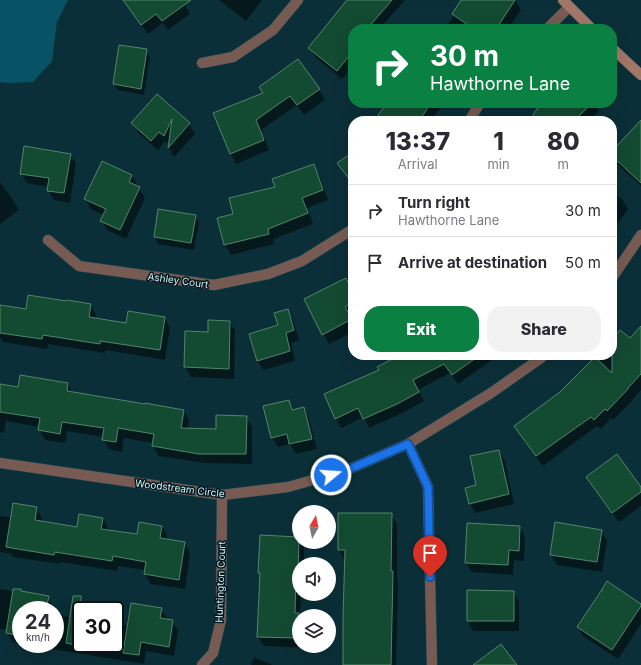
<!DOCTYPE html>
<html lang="en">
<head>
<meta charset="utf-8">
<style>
	body { margin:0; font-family:Inter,sans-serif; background:#f2f2f3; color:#2b2b33; height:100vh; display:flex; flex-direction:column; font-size:15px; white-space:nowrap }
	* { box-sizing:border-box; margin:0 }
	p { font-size:13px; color:#7c7c81 }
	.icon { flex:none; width:22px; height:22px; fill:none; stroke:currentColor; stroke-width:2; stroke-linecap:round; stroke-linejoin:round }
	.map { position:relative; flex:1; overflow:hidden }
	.side { position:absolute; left:348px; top:116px; width:269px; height:244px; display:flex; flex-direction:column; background:#fff; border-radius:16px; box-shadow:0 4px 16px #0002 }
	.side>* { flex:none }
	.guide { position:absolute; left:348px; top:24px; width:269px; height:84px; border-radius:16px; box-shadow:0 4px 16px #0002; background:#0b8043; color:#fff; overflow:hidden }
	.needle { width:26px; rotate:9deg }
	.controls { position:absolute; left:292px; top:505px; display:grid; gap:8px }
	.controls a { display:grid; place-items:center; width:44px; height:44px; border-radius:50%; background:#fff; box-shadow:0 4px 16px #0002; font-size:20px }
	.speed { position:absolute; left:12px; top:601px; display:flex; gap:8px; font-size:20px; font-weight:700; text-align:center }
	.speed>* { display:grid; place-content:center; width:52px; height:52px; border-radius:50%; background:#fff; box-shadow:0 4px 16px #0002; line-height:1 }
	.speed small { font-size:10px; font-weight:400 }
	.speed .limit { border:2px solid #111; border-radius:6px; background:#fff; color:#111 }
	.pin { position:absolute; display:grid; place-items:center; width:34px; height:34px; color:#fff; margin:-41px -17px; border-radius:50% 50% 50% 0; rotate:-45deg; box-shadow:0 0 4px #0007 }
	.pin .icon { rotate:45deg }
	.me { position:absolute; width:44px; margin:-22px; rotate:72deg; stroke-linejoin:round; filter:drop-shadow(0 0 3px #0008) }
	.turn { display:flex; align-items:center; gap:14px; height:84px; padding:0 16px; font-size:18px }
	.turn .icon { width:52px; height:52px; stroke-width:2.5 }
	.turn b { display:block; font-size:28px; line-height:34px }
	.eta { display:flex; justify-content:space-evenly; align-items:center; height:68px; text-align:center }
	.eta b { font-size:24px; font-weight:800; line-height:28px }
	.cta { display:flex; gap:8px; margin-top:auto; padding:8px 16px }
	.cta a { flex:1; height:46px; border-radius:16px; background:#0b8043; color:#fff; font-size:16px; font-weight:800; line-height:46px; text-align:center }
	.cta a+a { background:#f2f2f3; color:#2b2b33 }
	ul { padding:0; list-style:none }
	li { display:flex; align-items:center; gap:12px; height:52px; padding:0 16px; border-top:1px solid #e1e1e2 }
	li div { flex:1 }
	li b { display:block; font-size:15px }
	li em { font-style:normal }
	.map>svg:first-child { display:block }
	.water { fill:#075264 }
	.shadow { fill:#0007 }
	.building { fill:#134a32; stroke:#51866a }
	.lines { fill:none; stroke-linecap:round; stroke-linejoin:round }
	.street-casing { stroke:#2b4e57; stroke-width:11 }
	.secondary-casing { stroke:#2b4e57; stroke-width:11 }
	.street { stroke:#775b52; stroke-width:10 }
	.secondary { stroke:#a37767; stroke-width:10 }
	.route-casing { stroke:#114b97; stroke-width:10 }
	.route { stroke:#1a73e8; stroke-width:7 }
	.labels { text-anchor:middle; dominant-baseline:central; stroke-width:3; stroke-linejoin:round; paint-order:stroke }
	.street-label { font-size:10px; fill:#d1f1fb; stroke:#00161d }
</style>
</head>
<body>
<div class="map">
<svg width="641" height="665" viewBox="0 0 641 665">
	<rect width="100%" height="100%" fill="#0b2f38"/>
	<!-- water -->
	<polygon class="water" points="0,0 68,0 57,22 52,61 33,82 7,83 0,82"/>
	<!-- shadow -->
	<g class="shadow">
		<polygon points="123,0 182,0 190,14 168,30 163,23 148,34"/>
		<polygon points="219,0 262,0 246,21"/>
		<polygon points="348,0 405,0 379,29 353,29 353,66 342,79 315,57 310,48"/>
		<polygon points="462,0 515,0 521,10 508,29 444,29 454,16 453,14"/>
		<polygon points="146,50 150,57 144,95 118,90 114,84"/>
		<polygon points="319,90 325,100 304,115 297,105 261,130 269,150 236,164 231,154 264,94"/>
		<polygon points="157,96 189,124 195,134 174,157 169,148 169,145 165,141 158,150 138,133 133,123"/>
		<polygon points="388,103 444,103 431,121 379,121"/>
		<polygon points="542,103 594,103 599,111 589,121 530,121"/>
		<polygon points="641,122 641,186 616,163 612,156 612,152"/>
		<polygon points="70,154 76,164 70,203 54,200 48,190 48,187 27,183 21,173"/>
		<polygon points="102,162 132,176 145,198 126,239 107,230 102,220 104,215 91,209 85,199"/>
		<polygon points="313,166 319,175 328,200 307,208 313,224 273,239 274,244 231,255 225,245 218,218 234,215 276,187"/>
		<polygon points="0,182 13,200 19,210 0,224"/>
		<polygon points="612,193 622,199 628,209 617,225 612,222"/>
		<polygon points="159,210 195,216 199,222 194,250 158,244 155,237"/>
		<polygon points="353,275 353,315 350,317 353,323 353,332 329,344 305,300"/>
		<polygon points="91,305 96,315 96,319 127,324 165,318 170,328 165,360 106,350 105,353 48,344 47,349 3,342 0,337 0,306 27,310"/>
		<polygon points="287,310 293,320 299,340 291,343 295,361 263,370 257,360 279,326"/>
		<polygon points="230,322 235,331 234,379 191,377 185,367 186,332 209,333"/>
		<polygon points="641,328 641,390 633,399 633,400 613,420 611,418 601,429 597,426 543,466 521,436 515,426 561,393 599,355 612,355 612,340 630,340"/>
		<polygon points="402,355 496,355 497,356 458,384 450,373 418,390 424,401 402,413 369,428 364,417 341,428 336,419 380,370"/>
		<polygon points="68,384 73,394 184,410 189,420 188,430 217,430 246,417 252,427 252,464 205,463 159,456 153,446 154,443 124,438 122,452 109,449 103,439 103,437 67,431 65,443 45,440 39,430 40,427 6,421 4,433 0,432 0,385 19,388"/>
		<polygon points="289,401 294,410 304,408 309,418 317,449 296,454 290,444 278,447 272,437"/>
		<polygon points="499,451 505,461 514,504 475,513 470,503"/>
		<polygon points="587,477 641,489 641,506 619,522 593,487"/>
		<polygon points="36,508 42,518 41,522 78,528 103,518 108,528 108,531 138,535 162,526 167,536 167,541 185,543 190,553 185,589 151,584 145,574 145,570 118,566 117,571 60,562 60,564 13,557 12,554 0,552 0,516 12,517"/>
		<polygon points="391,514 397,524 397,580 398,582 396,665 344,665 346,560 344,560 339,550"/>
		<polygon points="520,527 525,537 524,561 514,560 513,575 472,572 466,563"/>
		<polygon points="601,531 607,541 602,572 557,565 551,555"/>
		<polygon points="299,538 299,542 301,542 304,548 304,564 299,564 299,594 301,594 300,614 307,614 308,616 299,616 299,646 312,646 312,648 264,646 258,637 261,575 259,573"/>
		<polygon points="0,589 48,597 53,606 53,610 21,610 21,644 13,642 7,633 8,630 0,629"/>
		<polygon points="513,592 519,601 519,631 473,631 468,621"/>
		<polygon points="603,592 641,605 641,624 618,659 583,636 578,627"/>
		<polygon points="161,609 167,618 166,620 172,621 178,631 174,656 146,651 144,664 22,644 55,644 55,615 81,619 81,644 115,644 115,624 128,626"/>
		<polygon points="254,657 273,665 251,665"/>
	</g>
	<!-- building -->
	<g class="building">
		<polygon points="123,0 191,0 162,21 156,14 141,25"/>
		<polygon points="347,0 392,0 367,29 353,29 353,51 337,71 308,48"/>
		<polygon points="461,0 515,0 496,29 474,29 452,14"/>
		<polygon points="119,45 147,49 141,89 113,84"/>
		<polygon points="298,59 320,89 297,105 290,96 256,120 264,140 230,154 213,113 263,93 259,87"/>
		<polygon points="157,94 190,123 168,148 172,119 164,136 159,132 151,141 131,123"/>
		<polygon points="387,103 431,103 419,121 374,121"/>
		<polygon points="541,103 592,103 574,121 529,121"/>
		<polygon points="641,120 641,183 612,156 612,151"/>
		<polygon points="24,146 71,154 64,193 47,191 49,178 20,174"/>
		<polygon points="353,152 353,184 337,163"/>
		<polygon points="102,161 132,175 129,182 140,187 120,230 100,221 106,209 84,199"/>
		<polygon points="314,164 323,190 302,198 308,213 268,229 269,234 224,245 217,218 233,214 229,198 275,187 272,179"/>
		<polygon points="158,209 196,215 191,243 154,237"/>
		<polygon points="346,278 353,292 353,303 345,307 352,319 322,335 304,299"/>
		<polygon points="28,295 66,301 67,300 91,304 89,317 126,323 128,311 165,317 160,350 100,341 100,344 43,335 42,339 0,333 0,305 26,309"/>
		<polygon points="288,309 294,330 286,333 290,351 257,361 249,334 278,325 274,313"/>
		<polygon points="208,320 230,321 229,369 184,367 185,331 208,332"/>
		<polygon points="641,326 641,374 628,388 628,389 607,411 605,409 594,420 591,417 536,456 514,426 560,392 595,357 612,373 612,339 620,330 630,338"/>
		<polygon points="400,355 480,355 452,375 444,364 413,380 419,392 397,404 363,419 358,408 335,419 324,394 379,370 377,367"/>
		<polygon points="20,375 68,383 67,391 145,404 145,403 184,410 181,428 216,429 216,415 247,416 246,454 199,454 152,446 154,434 118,428 116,442 102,440 104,428 62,422 60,434 38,430 40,418 0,412 0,384 18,387"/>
		<polygon points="289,400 292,410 304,407 312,439 289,444 287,434 271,438 263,406"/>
		<polygon points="499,450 509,494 469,504 465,488 476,485 470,456"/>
		<polygon points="617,454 641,487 641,492 612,513 586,477"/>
		<polygon points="13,503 37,507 35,520 77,527 79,514 103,518 101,529 137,534 139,522 162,526 160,538 185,542 179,580 144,574 146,562 113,556 112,561 55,552 54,555 6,547"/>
		<polygon points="338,513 392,513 391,571 393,571 391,665 343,665 343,617 345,550 338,550"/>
		<polygon points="555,522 602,530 597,562 550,555"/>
		<polygon points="467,523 520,526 519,551 509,550 508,565 465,563"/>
		<polygon points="260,535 299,537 298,575 296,575 295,613 299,613 299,638 257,637 260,573 258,573"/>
		<polygon points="607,581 641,604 641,606 612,650 577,627 601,591 602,591 602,589"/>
		<polygon points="13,589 21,589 21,591 49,596 46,610 21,610 21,636 6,633"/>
		<polygon points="467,590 514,591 514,621 467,621"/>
		<polygon points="73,596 81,596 81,646 66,643"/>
		<polygon points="131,603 162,608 160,618 173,620 169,647 141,642 139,655 123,653"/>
		<polygon points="501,644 517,665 473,665"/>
	</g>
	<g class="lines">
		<!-- street casing -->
		<g class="street-casing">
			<g id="street">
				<polyline points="547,29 569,7"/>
				<polyline points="202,63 233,57 273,30 298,0"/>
				<polyline points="469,121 480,103"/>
				<polyline points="48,240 79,266 214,285 268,274 302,261 353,229"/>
				<polyline points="612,278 641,235"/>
				<polyline points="408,444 428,487 432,665"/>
				<polyline points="0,463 222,495 288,487 345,471 408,444 491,393 541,358 543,355"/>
				<polyline points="202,665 213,653 221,620 222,495"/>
			</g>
		</g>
		<!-- secondary casing -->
		<g class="secondary-casing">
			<g id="secondary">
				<polyline points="563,0 592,29"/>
				<polyline points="612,48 641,75"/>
			</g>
		</g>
		<!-- street -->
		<use href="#street" class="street"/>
		<!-- secondary -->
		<use href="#secondary" class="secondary"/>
	</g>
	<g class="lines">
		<!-- route casing -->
		<g class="route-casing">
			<polyline id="route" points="331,475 345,471 408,444 428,487 430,577"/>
		</g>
		<!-- route -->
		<use href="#route" class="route"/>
	</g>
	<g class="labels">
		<!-- street labels -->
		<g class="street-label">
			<text transform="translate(178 280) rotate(8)">Ashley Court</text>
			<text transform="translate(180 488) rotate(7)">Woodstream Circle</text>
			<text transform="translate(220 582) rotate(-88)">Huntington Court</text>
		</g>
	</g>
</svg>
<div class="controls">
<a><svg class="needle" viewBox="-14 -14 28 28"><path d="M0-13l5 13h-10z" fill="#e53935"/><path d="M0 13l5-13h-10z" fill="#7c7c81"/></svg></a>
<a><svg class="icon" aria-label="sound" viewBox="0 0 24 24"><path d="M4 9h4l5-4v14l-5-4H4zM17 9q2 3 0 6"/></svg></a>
<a><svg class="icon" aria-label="layers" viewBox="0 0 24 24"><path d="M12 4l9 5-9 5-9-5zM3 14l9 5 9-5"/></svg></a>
</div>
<div class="speed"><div>24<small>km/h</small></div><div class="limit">30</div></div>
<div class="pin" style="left:430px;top:577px;background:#d93025"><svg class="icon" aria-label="arrive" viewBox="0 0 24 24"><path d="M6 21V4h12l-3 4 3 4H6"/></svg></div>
<svg class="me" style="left:331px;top:475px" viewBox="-20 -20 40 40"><circle r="17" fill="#1a73e8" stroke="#fff" stroke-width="3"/><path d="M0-11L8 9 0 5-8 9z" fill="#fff"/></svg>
<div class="guide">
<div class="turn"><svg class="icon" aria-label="right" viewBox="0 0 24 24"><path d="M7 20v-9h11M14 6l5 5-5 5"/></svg><div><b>30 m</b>Hawthorne Lane</div></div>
</div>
<section class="side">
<div class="eta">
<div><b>13:37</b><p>Arrival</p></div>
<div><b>1</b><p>min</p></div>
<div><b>80</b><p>m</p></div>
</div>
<ul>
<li><svg class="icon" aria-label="right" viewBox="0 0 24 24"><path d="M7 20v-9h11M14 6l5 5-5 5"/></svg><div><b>Turn right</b><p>Hawthorne Lane</p></div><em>30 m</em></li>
<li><svg class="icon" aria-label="arrive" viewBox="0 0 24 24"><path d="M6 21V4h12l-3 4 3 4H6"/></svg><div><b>Arrive at destination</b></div><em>50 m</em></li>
</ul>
<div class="cta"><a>Exit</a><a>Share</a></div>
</section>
</div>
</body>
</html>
